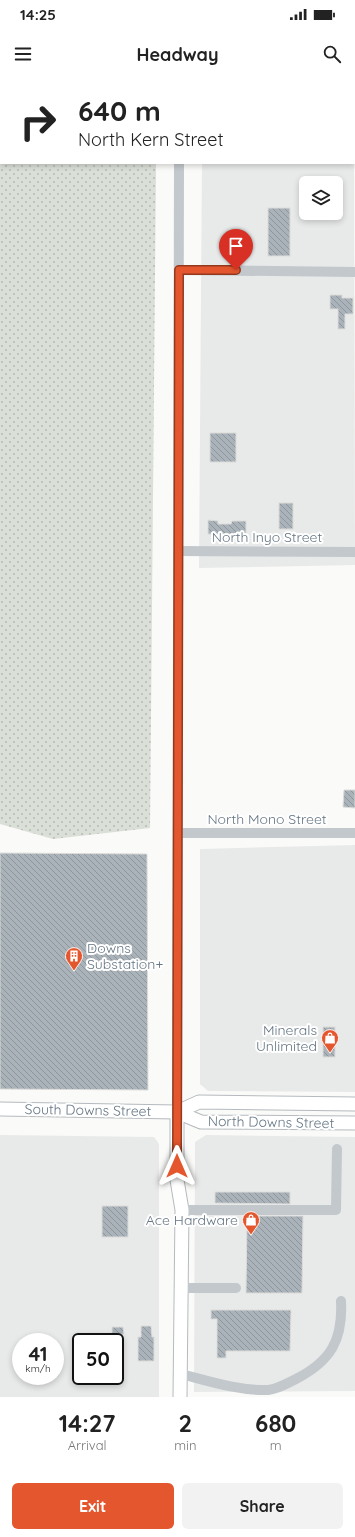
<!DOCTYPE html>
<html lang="en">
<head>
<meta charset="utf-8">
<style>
	body { margin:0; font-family:Quicksand,sans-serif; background:#f2f2f2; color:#222; height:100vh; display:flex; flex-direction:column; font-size:15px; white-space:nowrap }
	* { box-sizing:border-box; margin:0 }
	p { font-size:13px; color:#767676 }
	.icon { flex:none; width:22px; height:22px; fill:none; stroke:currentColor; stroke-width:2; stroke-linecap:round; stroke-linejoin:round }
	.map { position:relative; height:1317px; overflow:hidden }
	.side { display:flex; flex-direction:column; background:#fff; flex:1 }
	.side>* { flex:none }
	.hud { position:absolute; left:0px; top:0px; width:355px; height:84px; box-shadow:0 2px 6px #0003; background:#fff; color:#222; overflow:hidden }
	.buttons { position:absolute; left:299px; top:96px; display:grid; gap:8px }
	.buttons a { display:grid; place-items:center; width:44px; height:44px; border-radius:6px; background:#fff; box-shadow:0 2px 6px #0003; font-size:20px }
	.speed { position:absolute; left:12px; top:1253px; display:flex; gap:8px; font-size:20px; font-weight:700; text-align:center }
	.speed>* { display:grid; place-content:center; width:52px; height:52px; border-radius:50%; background:#fff; box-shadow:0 2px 6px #0003; line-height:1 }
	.speed small { font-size:10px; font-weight:400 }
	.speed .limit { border:2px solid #111; border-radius:6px; background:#fff; color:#111 }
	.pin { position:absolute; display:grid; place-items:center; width:34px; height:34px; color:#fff; margin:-41px -17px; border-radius:50% 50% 50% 0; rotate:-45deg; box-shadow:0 0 4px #0007 }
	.pin .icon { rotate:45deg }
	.me { position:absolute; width:44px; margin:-22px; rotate:0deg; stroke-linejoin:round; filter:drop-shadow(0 0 3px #0008) }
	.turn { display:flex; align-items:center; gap:14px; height:84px; padding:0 12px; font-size:18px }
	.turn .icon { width:52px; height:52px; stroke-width:2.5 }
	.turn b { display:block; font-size:28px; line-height:34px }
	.eta { display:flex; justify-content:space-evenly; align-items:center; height:68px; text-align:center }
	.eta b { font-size:24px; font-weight:700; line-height:28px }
	.button { display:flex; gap:8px; margin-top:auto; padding:8px 12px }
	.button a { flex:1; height:46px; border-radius:6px; background:#e4572e; color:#fff; font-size:16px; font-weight:700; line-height:46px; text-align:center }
	.button a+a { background:#f2f2f2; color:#222 }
	.status { display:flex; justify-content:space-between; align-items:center; height:28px; padding:0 20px; background:#fff; direction:ltr }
	.status svg { height:11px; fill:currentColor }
	header { display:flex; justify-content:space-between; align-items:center; height:52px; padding:0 12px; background:#fff; font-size:18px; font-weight:700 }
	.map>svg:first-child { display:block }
	.built { fill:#e8e9e9; fill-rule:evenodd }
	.grass { fill:url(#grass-dots) }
	.building { fill:url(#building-back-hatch); stroke:#dcdcda }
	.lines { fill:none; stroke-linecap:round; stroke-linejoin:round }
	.major-casing { stroke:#b5babe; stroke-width:15 }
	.minor { stroke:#c3c8cc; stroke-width:10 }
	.major { stroke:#fff; stroke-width:13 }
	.route-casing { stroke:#94391e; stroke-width:10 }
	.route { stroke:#e4572e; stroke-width:7 }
	.labels { text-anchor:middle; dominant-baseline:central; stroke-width:4; stroke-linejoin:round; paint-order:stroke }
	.street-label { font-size:14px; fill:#657683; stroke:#fff }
	.poi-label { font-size:14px; fill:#657683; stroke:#fff; text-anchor:end }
</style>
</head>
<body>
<div class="status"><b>14:25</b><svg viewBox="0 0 49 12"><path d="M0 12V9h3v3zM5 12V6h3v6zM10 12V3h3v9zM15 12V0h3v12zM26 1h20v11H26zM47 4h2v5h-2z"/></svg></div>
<header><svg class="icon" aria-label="menu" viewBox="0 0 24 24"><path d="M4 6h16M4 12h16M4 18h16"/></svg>Headway<svg class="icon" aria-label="search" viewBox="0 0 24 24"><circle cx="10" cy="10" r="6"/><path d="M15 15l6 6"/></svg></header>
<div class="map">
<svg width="355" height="1317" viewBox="0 0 355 1317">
	<defs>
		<pattern id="grass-dots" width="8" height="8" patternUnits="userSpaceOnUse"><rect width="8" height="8" fill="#dadfd7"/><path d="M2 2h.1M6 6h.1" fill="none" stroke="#b4b9b4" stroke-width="1.8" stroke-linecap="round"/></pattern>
		<pattern id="building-back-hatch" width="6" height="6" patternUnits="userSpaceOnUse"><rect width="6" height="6" fill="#aab3b9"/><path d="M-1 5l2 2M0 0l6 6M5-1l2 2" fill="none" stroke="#8e969c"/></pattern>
	</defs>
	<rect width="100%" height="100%" fill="#fafaf8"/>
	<!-- built -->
	<g class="built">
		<rect x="202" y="0" width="128" height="1"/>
		<path d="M354,42L355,485L199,488L202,83H354ZM306,103H336V133H306Z"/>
		<polygon points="355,765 355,1012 208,1011 200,1004 200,769"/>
		<path d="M0,1055L154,1057L159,1064V1317H0ZM21,1262H55V1296H21ZM81,1262H115V1296H81Z"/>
		<polygon points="206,1055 355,1057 355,1311 194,1312 195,1062"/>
	</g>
	<!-- grass -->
	<polygon class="grass" points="0,0 157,0 1,1 1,83 156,83 150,748 53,759 0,744"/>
	<!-- building -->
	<g class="building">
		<rect x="268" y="128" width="22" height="48"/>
		<polygon points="330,215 342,215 342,218 353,218 353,234 345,234 345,249 338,249 338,229 330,229"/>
		<rect x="210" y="353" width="26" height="29"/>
		<rect x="279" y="423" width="14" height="26"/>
		<polygon points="208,440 218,441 218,444 231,444 232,441 246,441 246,455 208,454"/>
		<polygon points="344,710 355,710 355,728 343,727"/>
		<polygon points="0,773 147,774 148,1010 0,1009"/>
		<rect x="323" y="947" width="12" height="30"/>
		<polygon points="215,1112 290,1112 290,1124 215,1123"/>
		<rect x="102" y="1126" width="26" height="31"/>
		<polygon points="247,1136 303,1136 302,1213 246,1213"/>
		<polygon points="211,1230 291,1230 290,1271 226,1271 226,1278 217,1278 217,1239 211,1239"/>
		<polygon points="141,1246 151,1246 152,1257 154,1257 154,1281 138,1281 138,1257 141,1257"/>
		<polygon points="112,1247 123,1247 124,1254 112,1255"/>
	</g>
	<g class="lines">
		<!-- major casing -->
		<g class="major-casing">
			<g id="major">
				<polyline points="0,1029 177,1032 201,1042 355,1043"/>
				<polyline points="177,1032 177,1100 182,1130 180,1317"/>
				<polyline points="177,1032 199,1022 355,1024"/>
			</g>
		</g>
		<!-- minor -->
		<g class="minor">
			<polyline points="179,0 179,1"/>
			<polyline points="179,190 355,192"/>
			<polyline points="179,471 355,472"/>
			<polyline points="179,753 355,753"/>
			<polyline points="177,1032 179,83"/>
			<polyline points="182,1130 336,1130 337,1069"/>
			<polyline points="182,1208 236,1208"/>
			<path d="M181,1294C208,1301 239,1311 268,1310C278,1309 286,1304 296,1299C331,1281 343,1260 341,1221"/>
		</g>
		<!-- major -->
		<use href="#major" class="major"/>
	</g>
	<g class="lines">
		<!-- route casing -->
		<g class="route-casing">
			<polyline id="route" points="177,1086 179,190 236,190"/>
		</g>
		<!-- route -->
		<use href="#route" class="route"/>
	</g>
	<!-- icons -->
	<defs>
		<g id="building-pin" transform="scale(0.9)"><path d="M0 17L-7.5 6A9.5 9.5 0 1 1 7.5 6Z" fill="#e4572e" stroke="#fff"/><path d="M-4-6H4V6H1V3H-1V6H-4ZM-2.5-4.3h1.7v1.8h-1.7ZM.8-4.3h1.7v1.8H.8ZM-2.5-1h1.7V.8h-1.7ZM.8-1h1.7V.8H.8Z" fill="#fff"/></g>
		<g id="shop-pin" transform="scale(0.9)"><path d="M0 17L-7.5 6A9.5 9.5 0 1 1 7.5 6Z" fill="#e4572e" stroke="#fff"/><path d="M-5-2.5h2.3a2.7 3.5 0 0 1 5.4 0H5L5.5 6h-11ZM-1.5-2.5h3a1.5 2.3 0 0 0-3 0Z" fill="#fff"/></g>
	</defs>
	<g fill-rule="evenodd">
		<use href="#building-pin" x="74" y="876"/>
		<use href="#shop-pin" x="330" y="958"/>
		<use href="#shop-pin" x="251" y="1140"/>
	</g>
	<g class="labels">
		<!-- street labels -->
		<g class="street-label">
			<text x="267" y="457">North Inyo Street</text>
			<text x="267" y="739">North Mono Street</text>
			<text transform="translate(88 1030) rotate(1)">South Downs Street</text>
			<text transform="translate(271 1042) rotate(1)">North Downs Street</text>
		</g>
		<!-- poi labels -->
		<g class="poi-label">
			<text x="87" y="868" text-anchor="start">Downs<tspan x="87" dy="16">Substation+</tspan></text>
			<text x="317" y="950">Minerals<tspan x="317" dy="16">Unlimited</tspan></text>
			<text x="238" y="1140">Ace Hardware</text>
		</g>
	</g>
</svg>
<div class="buttons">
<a><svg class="icon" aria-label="layers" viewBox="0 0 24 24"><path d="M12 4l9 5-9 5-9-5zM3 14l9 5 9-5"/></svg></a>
</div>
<div class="speed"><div>41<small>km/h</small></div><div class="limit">50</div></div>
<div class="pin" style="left:236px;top:190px;background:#d93025"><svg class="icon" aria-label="arrive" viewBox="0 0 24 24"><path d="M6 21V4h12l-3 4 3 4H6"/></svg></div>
<svg class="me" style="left:177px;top:1086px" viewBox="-20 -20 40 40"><path d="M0-17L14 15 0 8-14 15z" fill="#e4572e" stroke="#fff" stroke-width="4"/></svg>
<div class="hud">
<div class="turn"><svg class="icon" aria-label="right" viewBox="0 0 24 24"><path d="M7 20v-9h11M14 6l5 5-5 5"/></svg><div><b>640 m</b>North Kern Street</div></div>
</div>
</div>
<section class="side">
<div class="eta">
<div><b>14:27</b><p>Arrival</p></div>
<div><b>2</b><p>min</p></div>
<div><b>680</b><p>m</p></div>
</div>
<div class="button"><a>Exit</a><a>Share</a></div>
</section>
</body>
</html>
